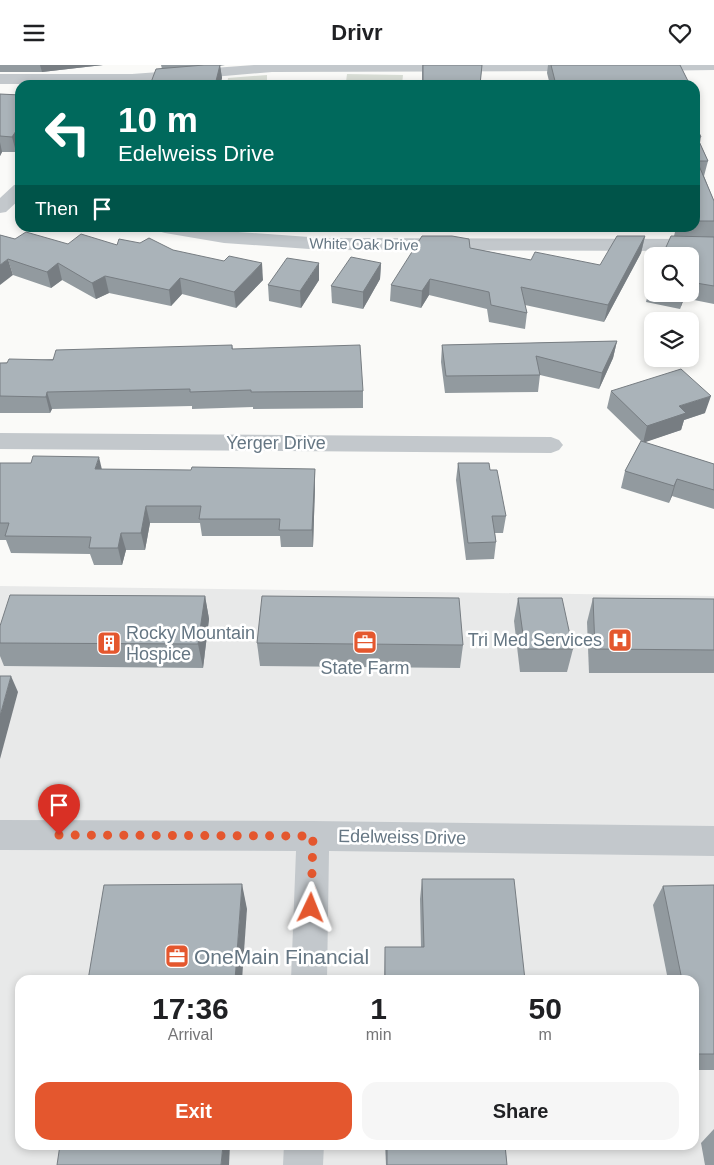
<!DOCTYPE html>
<html lang="en">
<head>
<meta charset="utf-8">
<style>
	body { margin:0; font-family:Helvetica,sans-serif; background:#f6f6f6; color:#202124; height:100vh; display:flex; flex-direction:column; font-size:19px; white-space:nowrap }
	* { box-sizing:border-box; margin:0 }
	p { font-size:16px; color:#757577 }
	.icon { flex:none; width:28px; height:28px; fill:none; stroke:currentColor; stroke-width:2; stroke-linecap:round; stroke-linejoin:round }
	.map { position:relative; flex:1; overflow:hidden }
	.drawer { position:absolute; left:15px; top:910px; width:684px; height:175px; display:flex; flex-direction:column; background:#fff; border-radius:15px; box-shadow:0 2px 8px #0003 }
	.drawer>* { flex:none }
	.guide { position:absolute; left:15px; top:15px; width:685px; height:152px; border-radius:15px; box-shadow:0 2px 8px #0003; background:#00695c; color:#fff; overflow:hidden }
	.tools { position:absolute; left:644px; top:182px; display:grid; gap:10px }
	.tools a { display:grid; place-items:center; width:55px; height:55px; border-radius:10px; background:#fff; box-shadow:0 2px 8px #0003; font-size:25px }
	.pin { position:absolute; display:grid; place-items:center; width:42px; height:42px; color:#fff; margin:-51px -21px; border-radius:50% 50% 50% 0; rotate:-45deg; box-shadow:0 0 5px #0007 }
	.pin .icon { rotate:45deg }
	.me { position:absolute; width:55px; margin:-28px; rotate:2deg; stroke-linejoin:round; filter:drop-shadow(0 0 4px #0008) }
	.turn { display:flex; align-items:center; gap:18px; height:105px; padding:0 20px; font-size:22px }
	.turn .icon { width:65px; height:65px; stroke-width:2.5 }
	.turn b { display:block; font-size:35px; line-height:42px }
	.then { display:flex; align-items:center; height:48px; padding:0 20px; background:#0003; gap:10px; font-size:19px }
	.eta { display:flex; justify-content:space-evenly; align-items:center; height:85px; text-align:center }
	.eta b { font-size:30px; font-weight:600; line-height:35px }
	.cta { display:flex; gap:10px; margin-top:auto; padding:10px 20px }
	.cta a { flex:1; height:58px; border-radius:15px; background:#e4572e; color:#fff; font-size:20px; font-weight:600; line-height:58px; text-align:center }
	.cta a+a { background:#f6f6f6; color:#202124 }
	header { display:flex; justify-content:space-between; align-items:center; height:65px; padding:0 20px; background:#fff; font-size:22px; font-weight:600 }
	.map>svg:first-child { display:block }
	.built { fill:#e8e9e9; fill-rule:evenodd }
	.green { fill:#dadfd7 }
	.lines { fill:none; stroke-linecap:round; stroke-linejoin:round }
	.minor { fill:#c3c8cc; fill-rule:evenodd }
	.wall { fill:#929a9f }
	.shaded-wall { fill:#777d82 }
	.building { fill:#aab3b9; stroke:#777d82 }
	.route { stroke:#e4572e; stroke-width:9; stroke-dasharray:0 16.2 }
	.labels { text-anchor:middle; dominant-baseline:central; stroke-width:5; stroke-linejoin:round; paint-order:stroke }
	.far-street-label { font-size:15px; fill:#657683; stroke:#fff }
	.street-label { font-size:18px; fill:#657683; stroke:#fff }
	.poi-label { font-size:18px; fill:#657683; stroke:#fff; text-anchor:start }
	.near-poi-label { font-size:21px; fill:#657683; stroke:#fff; text-anchor:start }
</style>
</head>
<body>
<header><svg class="icon" aria-label="menu" viewBox="0 0 24 24"><path d="M4 6h16M4 12h16M4 18h16"/></svg>Drivr<svg class="icon" aria-label="heart" viewBox="0 0 24 24"><path d="M12 20l-8-8c-3-5 5-10 8-4 3-6 11-1 8 4z"/></svg></header>
<div class="map">
<svg width="714" height="1100" viewBox="0 0 714 1100">
	<rect width="100%" height="100%" fill="#fafaf8"/>
	<!-- built -->
	<path class="built" d="M0,521L714,531V1100H0ZM20,915H694V1080H20Z"/>
	<!-- green -->
	<g class="green">
		<polygon points="347,9 403,10 402,20 227,20 228,13 267,10 267,17 346,17"/>
		<polygon points="310,163 310,162 375,163 374,167 310,166"/>
	</g>
	<g class="lines">
		<!-- minor -->
		<g class="minor">
			<polygon points="254,0 591,0 592,2 590,5 585,6 272,7 132,19 0,19 0,9 132,9"/>
			<polygon points="637,0 714,0 714,5 643,6 638,5 636,2"/>
			<polygon points="20,119 20,134 6,147 0,148 0,133 14,120"/>
			<polygon points="156,162 201,162 224,166 323,173 714,174 714,186 323,185 224,178 165,168 158,166"/>
			<polygon points="0,368 551,372 559,375 563,380 559,385 551,388 0,384"/>
			<polygon points="0,755 313,756 714,761 714,791 329,786 327,915 291,915 296,786 0,785"/>
			<polygon points="284,1080 324,1080 323,1100 283,1100"/>
		</g>
	</g>
	<!-- wall -->
	<g class="wall">
		<polygon points="0,0 103,0 42,7 0,7"/>
		<polygon points="161,0 225,0 220,1 222,13 220,20 150,20 162,4"/>
		<polygon points="422,0 482,0 480,20 422,20"/>
		<polygon points="548,0 680,0 690,20 550,20 547,8"/>
		<polygon points="0,29 20,30 16,87 2,87 0,91"/>
		<polygon points="695,59 701,72 700,78 708,96 704,111 714,136 714,239 684,233 680,244 646,237 650,220 652,214 652,229 690,229 690,191 674,171 676,163 661,162 695,162"/>
		<polygon points="0,170 15,174 68,179 117,180 140,178 173,185 263,215 236,243 182,229 171,241 109,228 96,234 62,215 51,223 13,210"/>
		<polygon points="645,171 641,188 604,257 525,240 527,248 525,264 489,257 487,244 429,230 421,243 390,236 391,220 470,183 531,195 600,200"/>
		<polygon points="381,198 380,214 363,244 332,238 331,221"/>
		<polygon points="319,215 301,243 269,236 268,220"/>
		<polygon points="617,276 613,293 599,324 540,310 538,327 445,328 441,297 442,280"/>
		<polygon points="232,280 233,284 363,326 363,343 253,344 253,342 192,344 192,341 52,344 50,348 0,348 0,298"/>
		<polygon points="611,326 705,348 684,355 681,365 644,377 714,399 714,444 672,431 669,438 621,423 625,406 641,376 607,343"/>
		<polygon points="0,398 102,404 191,405 315,404 315,421 313,482 281,482 280,471 202,471 200,458 150,458 145,485 126,485 122,500 94,500 90,489 11,488 6,475 0,475"/>
		<polygon points="458,398 506,451 503,468 495,468 496,477 494,494 466,495 456,415"/>
		<polygon points="205,531 209,554 203,603 4,601 0,591 0,561"/>
		<polygon points="518,533 573,584 567,607 520,607 514,556"/>
		<polygon points="593,533 714,534 714,608 589,608 587,557"/>
		<polygon points="257,578 463,580 460,603 260,601"/>
		<polygon points="422,814 525,915 384,915 385,882 421,882 420,834"/>
		<polygon points="714,820 714,1005 694,1005 694,915 668,915 653,840 663,821"/>
		<polygon points="714,1064 714,1100 705,1100 701,1078"/>
		<polygon points="385,1080 505,1080 507,1100 386,1100"/>
	</g>
	<!-- shaded-wall -->
	<g class="shaded-wall">
		<polygon points="40,0 103,0 42,7"/>
		<polygon points="220,0 222,13 220,20 215,20"/>
		<polygon points="20,60 20,81 16,87 12,72"/>
		<polygon points="0,77 2,87 0,91"/>
		<polygon points="645,171 641,188 604,257 608,240"/>
		<polygon points="8,194 13,210 0,220 0,200"/>
		<polygon points="58,198 62,215 51,223 47,207"/>
		<polygon points="262,198 263,215 236,243 234,227"/>
		<polygon points="319,198 319,215 301,243 300,226"/>
		<polygon points="381,198 380,214 363,244 363,227"/>
		<polygon points="105,211 109,228 96,234 92,218"/>
		<polygon points="180,213 182,229 171,241 169,225"/>
		<polygon points="430,214 429,230 421,243 422,226"/>
		<polygon points="684,229 686,229 680,244"/>
		<polygon points="617,276 613,293 599,324 602,308"/>
		<polygon points="47,327 52,344 50,348 46,332"/>
		<polygon points="711,331 705,348 684,355 681,365 643,378 647,361 679,341"/>
		<polygon points="99,392 103,409 95,404"/>
		<polygon points="315,404 315,421 313,482 312,465"/>
		<polygon points="677,414 672,431 669,438 674,421"/>
		<polygon points="146,441 150,458 145,485 141,468"/>
		<polygon points="121,468 126,485 122,500 118,483"/>
		<polygon points="205,531 209,554 203,603 198,579"/>
		<polygon points="11,611 18,627 0,694 0,651"/>
		<polygon points="242,819 247,844 242,915 235,915"/>
		<polygon points="223,1080 230,1080 229,1100 221,1100"/>
	</g>
	<!-- building -->
	<g class="building">
		<polygon points="204,0 220,0 215,20 150,20 156,4"/>
		<polygon points="423,0 482,0 480,20 423,20"/>
		<polygon points="551,0 680,0 690,20 556,20"/>
		<polygon points="0,29 20,30 20,60 12,72 0,71"/>
		<polygon points="695,59 701,72 697,72 708,96 697,96 714,136 714,156 695,156"/>
		<polygon points="26,167 68,179 81,169 117,180 119,174 140,178 149,173 173,185 224,196 229,191 262,198 234,227 180,213 169,225 105,211 92,218 58,198 47,207 8,194 0,200 0,170 15,174"/>
		<polygon points="422,171 452,171 469,174 470,183 531,195 535,187 600,200 617,171 645,171 608,240 521,222 527,248 491,240 489,227 430,214 422,226 391,220"/>
		<polygon points="671,171 714,172 714,221 690,217 690,191 662,191"/>
		<polygon points="351,192 381,198 363,227 331,221"/>
		<polygon points="287,193 319,198 300,226 268,220"/>
		<polygon points="652,214 652,221 650,220"/>
		<polygon points="617,276 602,308 536,291 540,310 446,311 442,280"/>
		<polygon points="232,280 232,284 360,280 363,326 251,327 251,325 190,327 190,324 47,327 46,332 0,331 0,298 7,298 9,294 53,295 56,285"/>
		<polygon points="681,304 711,331 679,341 686,348 647,361 611,326"/>
		<polygon points="641,376 714,399 714,425 677,414 674,421 625,406"/>
		<polygon points="33,391 99,392 95,404 191,405 192,402 315,404 312,465 279,465 280,454 199,454 201,441 146,441 141,468 121,468 118,483 89,483 91,472 5,471 9,458 0,458 0,398 31,398"/>
		<polygon points="458,398 489,398 490,405 497,405 506,451 492,451 496,477 468,478"/>
		<polygon points="10,530 205,531 198,579 0,578 0,561"/>
		<polygon points="262,531 459,533 463,580 257,578"/>
		<polygon points="518,533 562,533 573,584 525,584"/>
		<polygon points="593,533 714,534 714,585 595,584"/>
		<polygon points="0,611 11,611 0,651"/>
		<polygon points="422,814 514,814 525,915 385,915 385,882 424,882"/>
		<polygon points="242,819 235,915 88,915 104,820"/>
		<polygon points="714,820 714,989 698,989 694,969 694,915 682,915 663,821"/>
		<polygon points="60,1080 223,1080 221,1100 57,1100"/>
		<polygon points="387,1080 505,1080 507,1100 387,1100"/>
	</g>
	<g class="lines">
		<!-- route -->
		<polyline class="route" points="59,770 313,771 311,843"/>
	</g>
	<!-- icons -->
	<defs>
		<g id="hospital-square" transform="scale(1.25)"><rect x="-9" y="-9" width="18" height="18" rx="4" fill="#e4572e" stroke="#fff"/><path d="M-5-5h3v3.5h4V-5h3V5h-3V1.5h-4V5h-3Z" fill="#fff"/></g>
		<g id="office-square" transform="scale(1.25)"><rect x="-9" y="-9" width="18" height="18" rx="4" fill="#e4572e" stroke="#fff"/><path d="M-6-3h4V-5.5h4V-3h4V5H-6ZM-1-4.5V-3h2v-1.5ZM-6 0V1H6V0Z" fill="#fff"/></g>
		<g id="building-square" transform="scale(1.25)"><rect x="-9" y="-9" width="18" height="18" rx="4" fill="#e4572e" stroke="#fff"/><path d="M-4-6H4V6H1V3H-1V6H-4ZM-2.5-4.3h1.7v1.8h-1.7ZM.8-4.3h1.7v1.8H.8ZM-2.5-1h1.7V.8h-1.7ZM.8-1h1.7V.8H.8Z" fill="#fff"/></g>
	</defs>
	<g fill-rule="evenodd">
		<use href="#hospital-square" x="620" y="575"/>
		<use href="#office-square" x="365" y="577"/>
		<use href="#building-square" x="109" y="578"/>
		<use href="#office-square" x="177" y="891"/>
	</g>
	<g class="labels">
		<!-- far-street labels -->
		<g class="far-street-label">
			<text transform="translate(364 179) rotate(1)">White Oak Drive</text>
		</g>
		<!-- street labels -->
		<g class="street-label">
			<text x="276" y="378">Yerger Drive</text>
			<text transform="translate(402 772) rotate(1)">Edelweiss Drive</text>
		</g>
		<!-- poi labels -->
		<g class="poi-label">
			<text x="126" y="568">Rocky Mountain<tspan x="126" dy="21">Hospice</tspan></text>
			<text x="602" y="575" text-anchor="end">Tri Med Services</text>
			<text x="365" y="603" text-anchor="middle">State Farm</text>
		</g>
		<!-- near-poi labels -->
		<g class="near-poi-label">
			<text x="194" y="891">OneMain Financial</text>
		</g>
	</g>
</svg>
<div class="tools">
<a><svg class="icon" aria-label="search" viewBox="0 0 24 24"><circle cx="10" cy="10" r="6"/><path d="M15 15l6 6"/></svg></a>
<a><svg class="icon" aria-label="layers" viewBox="0 0 24 24"><path d="M12 4l9 5-9 5-9-5zM3 14l9 5 9-5"/></svg></a>
</div>
<div class="pin" style="left:59px;top:770px;background:#d93025"><svg class="icon" aria-label="arrive" viewBox="0 0 24 24"><path d="M6 21V4h12l-3 4 3 4H6"/></svg></div>
<svg class="me" style="left:311px;top:843px" viewBox="-20 -20 40 40"><path d="M0-17L14 15 0 8-14 15z" fill="#e4572e" stroke="#fff" stroke-width="4"/></svg>
<div class="guide">
<div class="turn"><svg class="icon" aria-label="left" viewBox="0 0 24 24"><path d="M17 20v-9H6M10 6l-5 5 5 5"/></svg><div><b>10 m</b>Edelweiss Drive</div></div>
<div class="then">Then<svg class="icon" aria-label="arrive" viewBox="0 0 24 24"><path d="M6 21V4h12l-3 4 3 4H6"/></svg></div>
</div>
<section class="drawer">
<div class="eta">
<div><b>17:36</b><p>Arrival</p></div>
<div><b>1</b><p>min</p></div>
<div><b>50</b><p>m</p></div>
</div>
<div class="cta"><a>Exit</a><a>Share</a></div>
</section>
</div>
</body>
</html>
